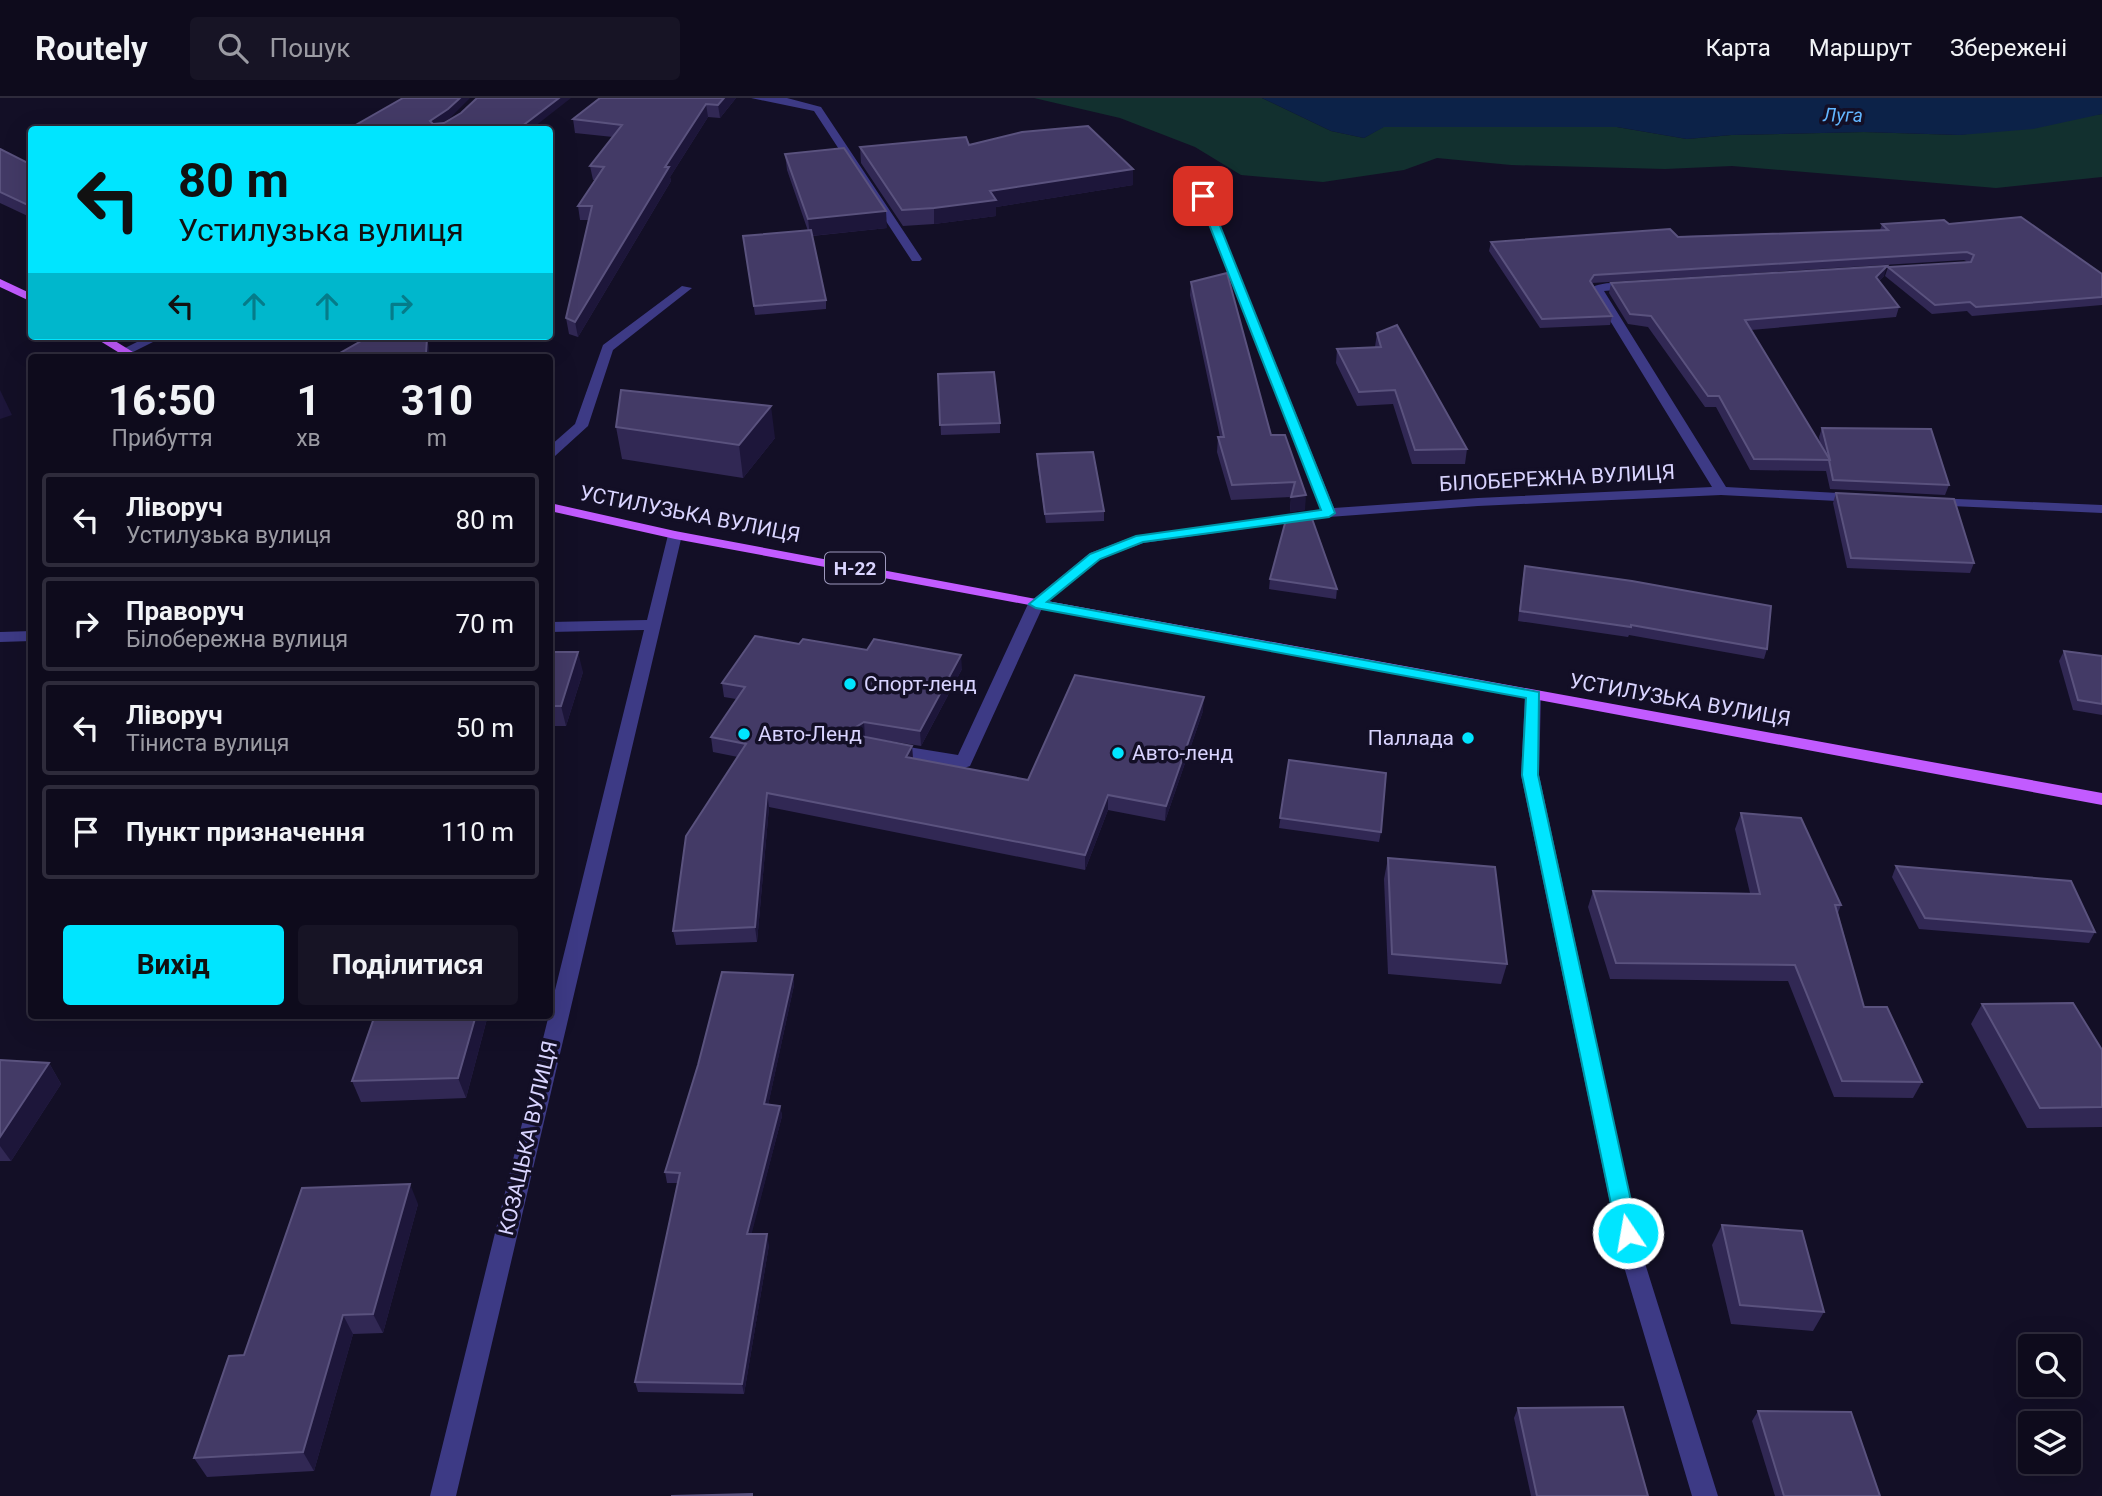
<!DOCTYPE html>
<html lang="uk">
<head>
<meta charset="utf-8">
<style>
	body { margin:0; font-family:Roboto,sans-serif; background:#171425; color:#f1f3f6; height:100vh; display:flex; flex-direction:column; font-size:26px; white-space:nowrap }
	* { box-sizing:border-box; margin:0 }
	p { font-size:23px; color:#9b9ba3 }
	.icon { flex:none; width:38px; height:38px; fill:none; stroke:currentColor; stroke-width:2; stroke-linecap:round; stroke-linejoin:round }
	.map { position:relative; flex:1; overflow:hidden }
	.panel { position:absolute; left:28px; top:256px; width:525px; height:665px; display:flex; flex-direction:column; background:#0e0b1c; border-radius:7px; box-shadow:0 7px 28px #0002,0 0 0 2px #2e2b3b }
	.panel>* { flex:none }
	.hud { position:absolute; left:28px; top:28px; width:525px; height:214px; border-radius:7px; box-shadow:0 7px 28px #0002,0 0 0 2px #2e2b3b; background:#00e5ff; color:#111; overflow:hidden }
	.buttons { position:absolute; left:2018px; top:1236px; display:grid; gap:14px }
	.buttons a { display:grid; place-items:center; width:63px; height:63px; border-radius:7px; background:#0e0b1c; box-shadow:0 7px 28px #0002,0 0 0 2px #2e2b3b; font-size:35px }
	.pin { position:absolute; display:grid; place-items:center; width:60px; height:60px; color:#fff; margin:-30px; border-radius:14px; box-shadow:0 4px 10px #0006 }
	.me { position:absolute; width:77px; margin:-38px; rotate:348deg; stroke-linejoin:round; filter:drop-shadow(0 0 5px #0008) }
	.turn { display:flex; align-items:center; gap:24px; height:147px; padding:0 35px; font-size:32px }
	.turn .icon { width:91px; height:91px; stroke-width:2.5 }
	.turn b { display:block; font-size:49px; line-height:60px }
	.lanes { display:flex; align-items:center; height:66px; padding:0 35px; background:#0003; justify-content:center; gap:35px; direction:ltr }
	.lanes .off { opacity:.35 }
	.eta { display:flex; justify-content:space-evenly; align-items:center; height:119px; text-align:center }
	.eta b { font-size:42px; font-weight:700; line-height:49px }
	.cta { display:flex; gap:14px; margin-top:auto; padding:14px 35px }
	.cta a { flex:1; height:80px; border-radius:7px; background:#00e5ff; color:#111; font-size:28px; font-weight:700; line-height:80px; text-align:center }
	.cta a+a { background:#171425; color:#f1f3f6 }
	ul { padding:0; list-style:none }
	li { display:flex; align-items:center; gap:21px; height:94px; margin:0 14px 10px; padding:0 21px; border:4px solid #2e2b3b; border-radius:7px }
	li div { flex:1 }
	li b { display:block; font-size:26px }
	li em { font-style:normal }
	header { display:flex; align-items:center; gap:42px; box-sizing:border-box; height:98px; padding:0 35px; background:#0e0b1c; border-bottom:2px solid #2e2b3b }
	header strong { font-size:33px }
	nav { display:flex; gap:38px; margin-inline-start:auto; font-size:24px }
	.search { width:490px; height:63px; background:#171425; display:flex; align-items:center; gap:18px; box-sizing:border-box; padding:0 24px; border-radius:7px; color:#9b9ba3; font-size:26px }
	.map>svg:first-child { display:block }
	.green { fill:#12302f }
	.water { fill:#0c2248 }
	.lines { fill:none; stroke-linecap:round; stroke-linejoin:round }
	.service { fill:#3d3a85; fill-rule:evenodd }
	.minor { fill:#3d3a85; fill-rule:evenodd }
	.tertiary { fill:#3d3a85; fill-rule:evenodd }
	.primary { fill:#c25bff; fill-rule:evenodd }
	.wall { fill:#312854 }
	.shaded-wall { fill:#1d163a }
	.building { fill:#433a66; stroke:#5a527e; stroke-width:2 }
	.route { fill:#00e5ff; stroke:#0095a6; stroke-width:2 }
	.poi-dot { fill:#00e5ff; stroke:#130f26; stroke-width:2.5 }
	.labels { text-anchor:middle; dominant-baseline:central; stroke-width:7; stroke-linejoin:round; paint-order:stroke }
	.far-water-label { font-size:19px; font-style:italic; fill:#62b6ff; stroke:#130f26 }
	.shield { fill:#130f26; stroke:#9e99be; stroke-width:2 }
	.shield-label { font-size:19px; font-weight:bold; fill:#d9d4ff }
	.street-label { font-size:21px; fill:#d9d4ff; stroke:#130f26 }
	.poi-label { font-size:21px; fill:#d9d4ff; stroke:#130f26; text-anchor:start }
</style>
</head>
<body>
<header>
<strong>Routely</strong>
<div class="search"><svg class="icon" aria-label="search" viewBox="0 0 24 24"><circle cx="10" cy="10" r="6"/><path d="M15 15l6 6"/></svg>Пошук</div>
<nav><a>Карта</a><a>Маршрут</a><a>Збережені</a></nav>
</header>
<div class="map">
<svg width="2102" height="1398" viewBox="0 0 2102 1398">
	<rect width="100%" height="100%" fill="#130f26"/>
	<!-- green -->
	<polygon class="green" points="1034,0 1262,0 1331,33 1364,40 1383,29 1617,29 1687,41 1731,37 1864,34 1960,37 2102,16 2102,79 1996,90 1732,68 1665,71 1511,67 1437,60 1404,72 1323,84 1241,77 1195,49 1120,20"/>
	<!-- water -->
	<polygon class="water" points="1262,0 2102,0 2102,16 2033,31 1960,37 1864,34 1731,37 1687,41 1617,29 1384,29 1364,40 1331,33"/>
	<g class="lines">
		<!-- service -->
		<polygon class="service" points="1036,501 1044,506 970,668 964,670 884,655 882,651 890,646 958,657 1028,506"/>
		<!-- minor -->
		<g class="minor">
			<polygon points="751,0 787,0 821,9 922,161 920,163 912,163 814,13"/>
			<path d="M1203,95L1208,98L1334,410L1478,400L1712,389L1590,190C1600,184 1629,182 1639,188L1637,190L1604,193L1726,389L1857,396L1864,400L1857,404L1721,397L1478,408L1329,419L1143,445L1100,461L1041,509H1031L1028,506L1031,503L1090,455L1135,438L1321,412L1198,98Z"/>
			<polygon points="682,188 692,190 613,252 588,328 555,358 550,359 550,348 575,326 603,247"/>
			<polygon points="149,238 165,238 129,256 119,253"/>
			<polygon points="1934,400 2102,407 2102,415 1929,407 1927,404"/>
			<polygon points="1533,592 1541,597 1539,677 1644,1162 1718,1398 1692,1398 1622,1162 1521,677 1525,597"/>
		</g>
		<!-- tertiary -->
		<g class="tertiary">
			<polygon points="675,433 682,437 456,1398 430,1398 644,532 550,534 550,524 647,522 668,437"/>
			<polygon points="32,533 32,543 0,544 0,534"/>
		</g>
		<!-- primary -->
		<g class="primary">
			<polygon points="0,181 32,196 32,204 0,189"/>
			<polygon points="92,238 107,238 141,259 126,259"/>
			<polygon points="550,405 675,433 1036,501 2102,695 2102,707 675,441 550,413"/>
		</g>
	</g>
	<!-- wall -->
	<g class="wall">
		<polygon points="736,0 720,20 708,19 670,79 671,83 578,239 569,236 566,220 589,122 580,122 578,108 595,82 593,82 590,68 613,39 575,35 573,21"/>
		<polygon points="969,47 1133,87 996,109 996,118 934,126 903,128 861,65 860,49"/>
		<polygon points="0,51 32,67 32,120 0,105"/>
		<polygon points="785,56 887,130 812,138 826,202 826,211 755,217 743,138 808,133 787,72"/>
		<polygon points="1882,126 1949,126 2102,176 2102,207 1972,218 1967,213 1932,216 1885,178 1888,169 1968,164 1964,162 1592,185 1612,218 1610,227 1540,230 1489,153 1491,144 1880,132"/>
		<polygon points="1884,178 1879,183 1899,209 1896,219 1751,232 1820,345 1819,339 1822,330 1949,387 1945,397 1830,391 1826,373 1750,372 1716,309 1705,309 1648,229 1628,226 1609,195 1611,185"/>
		<polygon points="1191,184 1271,337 1285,337 1305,412 1290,414 1291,399 1231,402 1217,354 1218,339 1220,339 1190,197"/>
		<polygon points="1377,235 1467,351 1465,366 1412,366 1393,306 1357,308 1336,265 1337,251 1375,249"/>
		<polygon points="938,276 1000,325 1000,335 941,337"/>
		<polygon points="616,329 775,340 743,380 622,361"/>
		<polygon points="1037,356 1104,413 1104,423 1046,425 1037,366"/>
		<polygon points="1836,395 1974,465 1970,475 1847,470 1833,405"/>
		<polygon points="1525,468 1767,551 1764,561 1629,537 1628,539 1518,523 1523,478"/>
		<polygon points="1270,481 1337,491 1336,501 1269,491"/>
		<polygon points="799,546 962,571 921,648 865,639 912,648 913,660 1028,682 1203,613 1165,723 1108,712 1085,772 769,709 757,844 676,847 673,833 738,659 713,654 711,639 736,601 724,599 722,585"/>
		<polygon points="2064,553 2102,558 2102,617 2073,612 2059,563"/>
		<polygon points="550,554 583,574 566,628 550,628"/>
		<polygon points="1289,662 1381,734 1379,744 1279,730"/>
		<polygon points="1741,715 1841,807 1838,815 1864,909 1922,984 1913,1000 1834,999 1788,883 1610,881 1588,809 1593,793 1750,795 1735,731"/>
		<polygon points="1388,760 1507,866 1501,886 1388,876 1384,781"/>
		<polygon points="1896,768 2095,834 2089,845 1919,831 1892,779"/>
		<polygon points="793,877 794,887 768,1007 780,1008 782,1018 751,1136 769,1147 744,1296 638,1294 635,1284 678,1085 667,1085 665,1074"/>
		<polygon points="1982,906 2102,952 2102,1029 2027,1030 1971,926"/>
		<polygon points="488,917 466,1000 361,1004 352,983"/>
		<polygon points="0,962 49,965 61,986 11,1063 0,1063"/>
		<polygon points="418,1106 383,1235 353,1236 314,1373 207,1379 194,1360 244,1257"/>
		<polygon points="1722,1127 1824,1214 1813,1233 1731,1226 1712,1147"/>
		<polygon points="1518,1310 1648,1398 1531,1398 1514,1320"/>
		<polygon points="1758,1313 1880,1398 1775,1398 1752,1323"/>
	</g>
	<!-- shaded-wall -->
	<g class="shaded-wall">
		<polygon points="460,0 470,0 450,20 432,32 430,23"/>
		<polygon points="559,0 571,0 530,32 517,32"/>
		<polygon points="724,0 736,0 720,20 718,7"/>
		<polygon points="706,6 708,19 670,79 671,83 578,239 575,224 665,69"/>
		<polygon points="1133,71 1133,87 996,109 996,118 934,126 934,110 990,93"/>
		<polygon points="886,113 887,130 810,138 808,121"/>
		<polygon points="1887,168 1884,178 1872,189 1876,179"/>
		<polygon points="427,240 429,249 429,259 426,256"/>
		<polygon points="0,292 12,317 0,321"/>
		<polygon points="771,308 775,340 743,380 739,347"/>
		<polygon points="1306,397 1305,412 1290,414 1291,399"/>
		<polygon points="578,554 583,574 566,628 561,608"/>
		<polygon points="961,557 962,571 921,648 920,633"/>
		<polygon points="1204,599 1203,613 1165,723 1166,708"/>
		<polygon points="864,624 865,638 854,645 853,631"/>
		<polygon points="912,648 913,663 906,659"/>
		<polygon points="767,695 769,709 757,844 755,829"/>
		<polygon points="1108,697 1108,712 1085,772 1085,757"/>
		<polygon points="793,877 794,887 766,1017 764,1006"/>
		<polygon points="476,917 488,917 466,1000 458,980"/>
		<polygon points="49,965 61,986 11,1063 0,1048 0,1039"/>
		<polygon points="780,1008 782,1018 749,1146 747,1136"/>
		<polygon points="410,1086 418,1106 383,1235 373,1216"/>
		<polygon points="767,1136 769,1147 744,1296 742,1286"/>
		<polygon points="343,1217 353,1236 314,1373 303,1354"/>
	</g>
	<!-- building -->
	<g class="building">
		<polygon points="403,0 460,0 448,11 430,23 433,26 444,25 461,15 477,0 559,0 517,32 347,32"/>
		<polygon points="600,0 724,0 718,7 706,6 665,69 669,69 575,224 566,220 592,108 578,108 604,69 590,68 622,27 573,21"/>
		<polygon points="1088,28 1133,71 990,93 996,102 934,110 902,112 860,49 966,39 969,47 1022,34"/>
		<polygon points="844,50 886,113 808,121 785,56"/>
		<polygon points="0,51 32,67 32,109 0,94"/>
		<polygon points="2021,119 2102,176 2102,199 1976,209 1970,204 1935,207 1888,169 1971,164 1974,157 1967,154 1594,177 1590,183 1612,218 1542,221 1491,144 1670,131 1678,139 1888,132 1882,126 1944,122 1949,126"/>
		<polygon points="811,132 826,202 754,208 743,138"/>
		<polygon points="1887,168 1876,179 1899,209 1745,222 1830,362 1754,361 1719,298 1708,298 1651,218 1630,216 1611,185"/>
		<polygon points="1227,175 1271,337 1285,337 1306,397 1291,399 1295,384 1232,387 1218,339 1224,339 1191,184"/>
		<polygon points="1397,227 1467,351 1415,352 1395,292 1359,294 1337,251 1381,249 1377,235"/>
		<polygon points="370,238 420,238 427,240 426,256 450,259 333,259"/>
		<polygon points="994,274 1000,325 940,327 938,276"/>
		<polygon points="621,292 771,308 739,347 616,329"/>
		<polygon points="1822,330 1931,331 1949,387 1833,382 1829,362 1830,362"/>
		<polygon points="1093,354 1104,413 1045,416 1037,356"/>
		<polygon points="1836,395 1954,401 1974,465 1851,460"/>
		<polygon points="1310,415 1337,491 1270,481 1287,418"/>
		<polygon points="1525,468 1632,483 1771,508 1767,551 1631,527 1631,529 1520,513"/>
		<polygon points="755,538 799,546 803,541 867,552 874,541 961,557 920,633 864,624 853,631 855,637 912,648 906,659 1028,682 1075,577 1204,599 1166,708 1108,697 1085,757 767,695 755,829 673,833 686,738 746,646 711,639 745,589 722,585"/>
		<polygon points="2064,553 2102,558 2102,606 2078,602"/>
		<polygon points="550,554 578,554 561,608 550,608"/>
		<polygon points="1289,662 1386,675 1381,734 1280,720"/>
		<polygon points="1741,715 1801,720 1841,807 1835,807 1864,909 1887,909 1922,984 1842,983 1795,867 1616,865 1593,793 1760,796"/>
		<polygon points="1388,760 1495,769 1507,866 1392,856"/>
		<polygon points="1896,768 2071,783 2095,834 1925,820"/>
		<polygon points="722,874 793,877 764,1006 780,1008 747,1136 767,1136 742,1286 635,1284 680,1075 665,1074 698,967"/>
		<polygon points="2073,905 2102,952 2102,1009 2040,1010 1982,906"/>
		<polygon points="375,917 476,917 458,980 352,983"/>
		<polygon points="0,962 49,965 0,1039"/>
		<polygon points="410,1086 373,1216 343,1217 303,1354 194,1360 229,1258 244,1257 302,1090"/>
		<polygon points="1722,1127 1802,1133 1824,1214 1740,1207"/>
		<polygon points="1623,1309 1648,1398 1537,1398 1518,1310"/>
		<polygon points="1758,1313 1851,1314 1880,1398 1784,1398"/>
		<polygon points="752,1396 752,1398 671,1398"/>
	</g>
	<!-- route -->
	<polygon class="route" points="1203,95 1208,98 1335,415 1329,419 1143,444 1100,461 1047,504 1539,594 1538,677 1638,1135 1635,1141 1628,1144 1620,1141 1617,1135 1522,677 1526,600 1036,510 1029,506 1090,456 1136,438 1321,412 1198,98"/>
	<!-- markers -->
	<g class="poi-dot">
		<circle cx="850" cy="586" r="7"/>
		<circle cx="744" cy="636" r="7"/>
		<circle cx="1468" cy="640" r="7"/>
		<circle cx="1118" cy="655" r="7"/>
	</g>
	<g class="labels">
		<!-- far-water labels -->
		<g class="far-water-label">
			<text transform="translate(1843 17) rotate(1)">Луга</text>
		</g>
		<!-- shield labels -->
		<rect class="shield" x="825" y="454.5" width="60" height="31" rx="5"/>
		<g class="shield-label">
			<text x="855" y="470">Н-22</text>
		</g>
		<!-- street labels -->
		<g class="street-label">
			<text transform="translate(1557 380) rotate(-3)">БІЛОБЕРЕЖНА ВУЛИЦЯ</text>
			<text transform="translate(690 416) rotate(11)">УСТИЛУЗЬКА ВУЛИЦЯ</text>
			<text transform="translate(1680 602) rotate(10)">УСТИЛУЗЬКА ВУЛИЦЯ</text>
			<text transform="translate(528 1040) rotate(-77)">КОЗАЦЬКА ВУЛИЦЯ</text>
		</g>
		<!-- poi labels -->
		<g class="poi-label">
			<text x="864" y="586">Спорт-ленд</text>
			<text x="758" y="636">Авто-Ленд</text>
			<text x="1454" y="640" text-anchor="end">Паллада</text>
			<text x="1132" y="655">Авто-ленд</text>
		</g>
	</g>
</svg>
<div class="buttons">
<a><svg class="icon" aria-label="search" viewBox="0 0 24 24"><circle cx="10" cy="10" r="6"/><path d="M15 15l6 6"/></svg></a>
<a><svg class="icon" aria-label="layers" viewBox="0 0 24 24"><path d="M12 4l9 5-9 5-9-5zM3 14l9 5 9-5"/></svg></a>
</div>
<div class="pin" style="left:1203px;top:98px;background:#d93025"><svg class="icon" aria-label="arrive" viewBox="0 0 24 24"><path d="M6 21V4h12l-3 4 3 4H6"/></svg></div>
<svg class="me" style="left:1628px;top:1135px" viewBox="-20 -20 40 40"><circle r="17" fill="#00e5ff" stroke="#fff" stroke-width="3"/><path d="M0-11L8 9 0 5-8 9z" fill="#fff"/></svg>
<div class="hud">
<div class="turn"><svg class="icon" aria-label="left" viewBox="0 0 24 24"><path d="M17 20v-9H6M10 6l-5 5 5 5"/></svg><div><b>80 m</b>Устилузька вулиця</div></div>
<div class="lanes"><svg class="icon" aria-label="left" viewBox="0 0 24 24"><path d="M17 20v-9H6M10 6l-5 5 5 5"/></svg><svg class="icon off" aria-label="ahead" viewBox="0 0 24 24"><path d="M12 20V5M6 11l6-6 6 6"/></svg><svg class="icon off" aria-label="ahead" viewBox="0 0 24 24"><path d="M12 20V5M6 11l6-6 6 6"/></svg><svg class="icon off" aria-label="right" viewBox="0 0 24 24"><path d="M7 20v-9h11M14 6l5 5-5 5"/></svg></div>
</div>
<section class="panel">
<div class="eta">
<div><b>16:50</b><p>Прибуття</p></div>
<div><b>1</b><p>хв</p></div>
<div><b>310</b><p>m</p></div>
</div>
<ul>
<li><svg class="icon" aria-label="left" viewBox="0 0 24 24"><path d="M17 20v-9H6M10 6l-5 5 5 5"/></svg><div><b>Ліворуч</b><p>Устилузька вулиця</p></div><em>80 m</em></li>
<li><svg class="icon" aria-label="right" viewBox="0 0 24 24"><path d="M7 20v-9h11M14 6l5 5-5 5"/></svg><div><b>Праворуч</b><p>Білобережна вулиця</p></div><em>70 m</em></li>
<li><svg class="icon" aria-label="left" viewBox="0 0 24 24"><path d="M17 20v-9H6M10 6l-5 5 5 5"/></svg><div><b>Ліворуч</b><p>Тіниста вулиця</p></div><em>50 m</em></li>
<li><svg class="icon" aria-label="arrive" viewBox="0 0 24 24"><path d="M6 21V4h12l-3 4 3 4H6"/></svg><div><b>Пункт призначення</b></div><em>110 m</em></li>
</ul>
<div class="cta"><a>Вихід</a><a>Поділитися</a></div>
</section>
</div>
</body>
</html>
